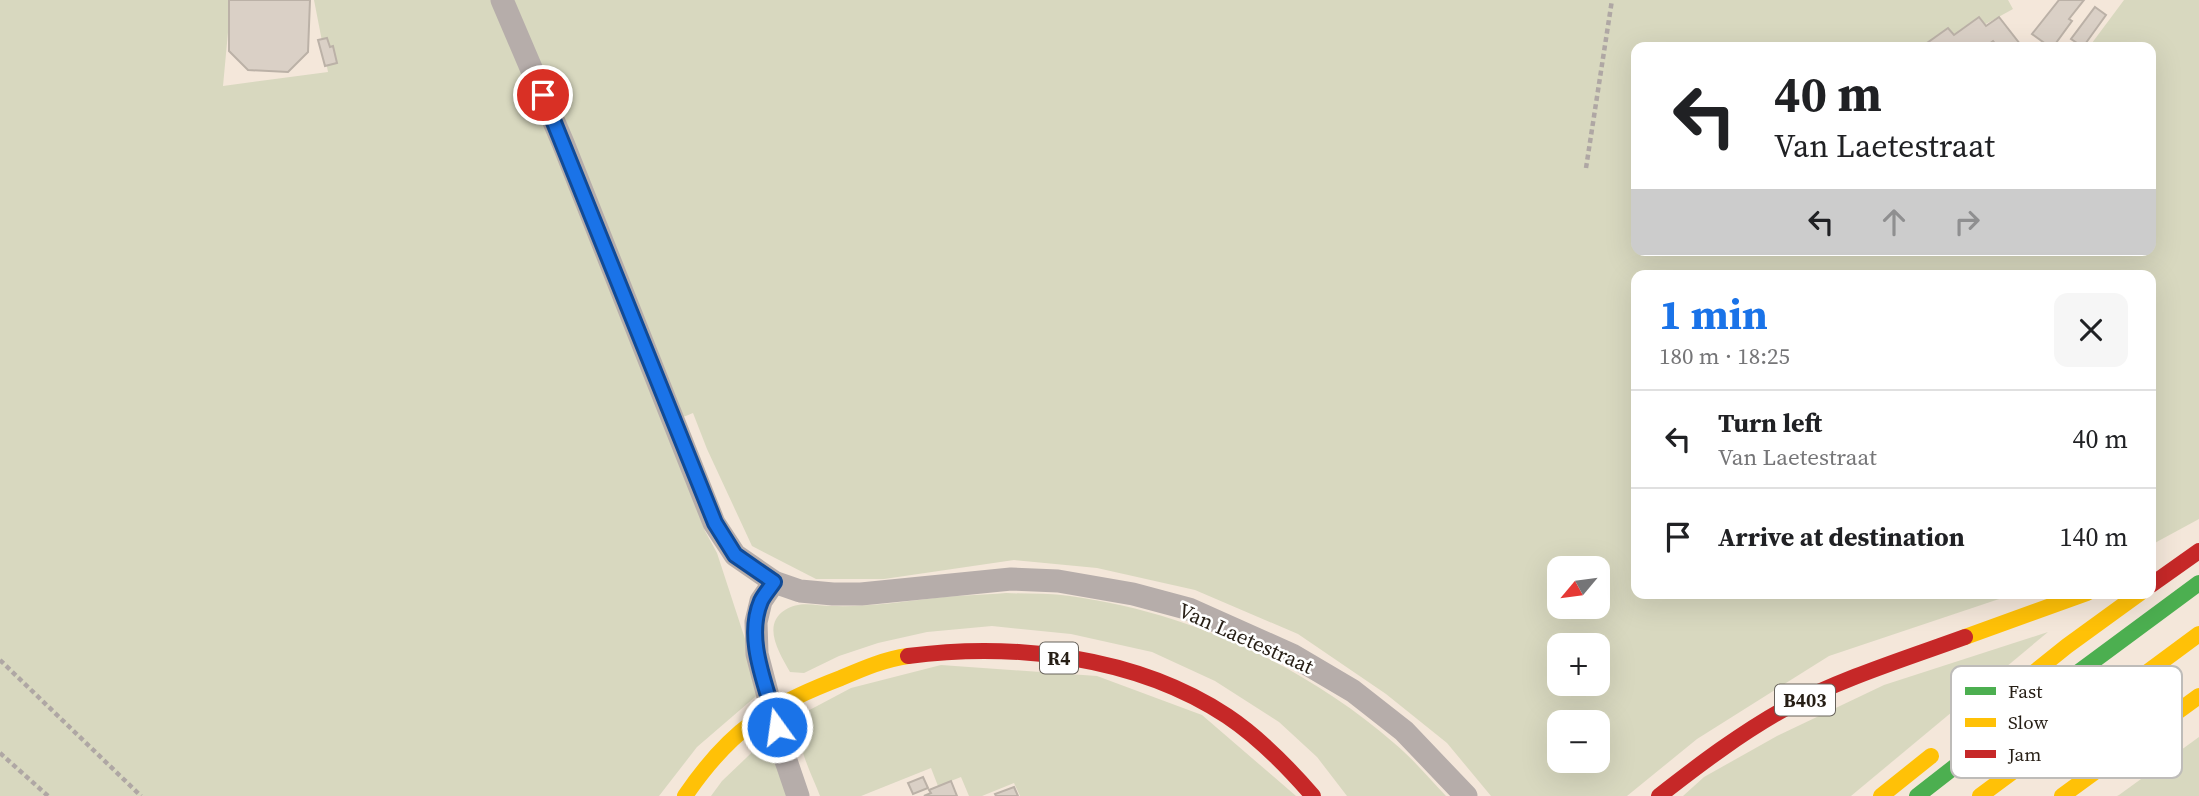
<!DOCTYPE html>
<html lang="en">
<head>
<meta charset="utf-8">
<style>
	body { margin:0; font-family:"Source Serif 4",serif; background:#f6f6f6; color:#202124; height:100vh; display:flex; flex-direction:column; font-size:26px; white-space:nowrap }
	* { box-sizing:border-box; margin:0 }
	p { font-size:23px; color:#757577 }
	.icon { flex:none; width:38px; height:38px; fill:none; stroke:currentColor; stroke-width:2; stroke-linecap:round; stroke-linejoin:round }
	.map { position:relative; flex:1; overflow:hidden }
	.drawer { position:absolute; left:1631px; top:270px; width:525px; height:329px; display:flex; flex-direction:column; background:#fff; border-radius:14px; box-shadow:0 7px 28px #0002 }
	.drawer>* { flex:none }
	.top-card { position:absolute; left:1631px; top:42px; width:525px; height:214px; border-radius:14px; box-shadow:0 7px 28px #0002; background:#fff; color:#202124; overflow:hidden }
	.needle { width:46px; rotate:241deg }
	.buttons { position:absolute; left:1547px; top:556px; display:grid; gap:14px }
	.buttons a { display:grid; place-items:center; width:63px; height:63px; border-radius:14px; background:#fff; box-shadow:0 7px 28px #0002; font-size:35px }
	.pin { position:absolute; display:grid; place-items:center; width:60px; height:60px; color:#fff; margin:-30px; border:4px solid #fff; border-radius:50%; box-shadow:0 2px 7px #0007 }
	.me { position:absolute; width:77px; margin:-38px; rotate:346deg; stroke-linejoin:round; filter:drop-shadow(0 0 5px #0008) }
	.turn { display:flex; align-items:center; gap:24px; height:147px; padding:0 28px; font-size:32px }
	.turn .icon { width:91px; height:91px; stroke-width:2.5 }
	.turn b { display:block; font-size:49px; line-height:60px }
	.lanes { display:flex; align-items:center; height:66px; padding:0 28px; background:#0003; justify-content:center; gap:35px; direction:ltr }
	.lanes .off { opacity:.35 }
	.round { display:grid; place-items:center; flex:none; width:74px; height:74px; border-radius:14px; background:#f6f6f6 }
	.summary { display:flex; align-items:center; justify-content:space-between; height:119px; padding:0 28px }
	h1 { font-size:42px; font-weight:700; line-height:52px; color:#1a73e8 }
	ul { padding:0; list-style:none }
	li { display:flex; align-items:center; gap:21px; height:98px; padding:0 28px; border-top:2px solid #e0e0e0 }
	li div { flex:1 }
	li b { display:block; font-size:26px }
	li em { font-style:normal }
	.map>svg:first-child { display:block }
	.green { fill:#d8d8bf; fill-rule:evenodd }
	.building { fill:#dad0c6; stroke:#bbb1a7; stroke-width:2 }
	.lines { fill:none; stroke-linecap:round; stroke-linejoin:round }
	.path { stroke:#afa7a4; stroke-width:4.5; stroke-dasharray:5 3.5; stroke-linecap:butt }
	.street { stroke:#b6adaa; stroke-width:23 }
	.fast { stroke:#4caf50; stroke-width:16 }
	.slow { stroke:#ffc107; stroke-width:16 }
	.jam { stroke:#c62828; stroke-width:16 }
	.route-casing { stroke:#114b97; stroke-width:18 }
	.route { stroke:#1a73e8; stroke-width:12 }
	.labels { text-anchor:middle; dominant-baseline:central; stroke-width:5; stroke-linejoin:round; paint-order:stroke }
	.shield { fill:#fff; stroke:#67625b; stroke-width:2 }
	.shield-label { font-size:19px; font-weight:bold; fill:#261e15 }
	.street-label { font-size:21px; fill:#261e15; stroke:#fff }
	.key { fill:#fff; stroke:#bebcb9; stroke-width:2 }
	.key-label { font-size:19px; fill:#261e15 }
</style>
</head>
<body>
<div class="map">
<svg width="2199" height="796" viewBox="0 0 2199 796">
	<rect width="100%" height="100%" fill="#f4e7da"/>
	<!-- green -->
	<g class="green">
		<path d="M0,0H231L223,86L328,72L314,0H2008L2013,9L1944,47H1636V250H2151V47H2089L2124,0H2199V519L2151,545V275H1636V593H2017L1829,656L1697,739L1627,796H1491L1447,743L1386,694L1298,634L1195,590L1097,568L1014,560L884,579H816L752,546L707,449L693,413L666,424L705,531L717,553L762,691L697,747L659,796H0ZM1559,569H1598V607H1559ZM1559,646H1598V684H1559ZM1559,723H1598V761H1559Z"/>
		<path d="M1006,593C1027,594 1049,593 1070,596C1188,612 1304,665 1394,743C1413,759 1429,778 1446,796H1347L1317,757L1279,722L1215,681L1152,652L1071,634L992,626L927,632L878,643L839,656L804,673L790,672C780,654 761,625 785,610C800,600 816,606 833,606C869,607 899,602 935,598C959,595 982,595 1006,593Z"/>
		<polygon points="2048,632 1851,796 1683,796 1704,777 1777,736 1884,685"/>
		<path d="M941,665L1097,676L1202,715L1296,796H1020L1014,783L982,796H969L961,777L938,786L931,768L861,796H820C811,772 792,739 802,714L851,688Z"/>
		<polygon points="2199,737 2199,796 2117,796 2119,795"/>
		<polygon points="767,738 789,796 711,796 722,781"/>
	</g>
	<!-- building -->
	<g class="building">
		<polygon points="229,0 310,0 308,52 288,72 248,70 229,51"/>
		<polygon points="2059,0 2084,0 2069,19 2072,21 2053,47 2050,47 2032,34"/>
		<polygon points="2095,7 2106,15 2083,47 2071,39"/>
		<polygon points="1979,17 1986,26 1999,17 2020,44 2015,47 1998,47 1993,41 1985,47 1930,47 1927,43 1948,28 1954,35"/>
		<polygon points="327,38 330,47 333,46 337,63 325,66 318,40"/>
		<polygon points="923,777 928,788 913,794 908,783"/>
		<polygon points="951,781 957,796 924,796 931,793 929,790"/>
		<polygon points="1014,787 1018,796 996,796 995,794"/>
	</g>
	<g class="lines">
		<!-- path -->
		<g class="path">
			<polyline points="1586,168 1612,0"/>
			<polyline points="0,660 141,796"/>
			<polyline points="0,753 48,796"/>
		</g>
		<!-- street -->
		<g class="street">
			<polyline points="502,0 563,143 714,523 735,555 774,582 800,591 833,594 861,594 1011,579 1058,581 1133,594 1189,609 1292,655 1353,691 1404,731 1466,796"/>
			<polyline points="774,582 761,601 756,622 757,654 781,746 798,796"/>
		</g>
		<!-- fast -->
		<polyline class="fast" points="1917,796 2034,705 2199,583"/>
		<!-- slow -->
		<g class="slow">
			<polyline points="1965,637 2087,593"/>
			<polyline points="2011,691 2067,646 2140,593"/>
			<path d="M685,796C730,730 767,706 841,678C862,669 885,659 908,656"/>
			<polyline points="1881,796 1931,756"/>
			<polyline points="1980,796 2199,634"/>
			<polyline points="2062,796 2199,696"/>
		</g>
		<!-- jam -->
		<g class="jam">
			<polyline points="2151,585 2199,551"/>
			<path d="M908,656C1014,642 1136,656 1227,716C1260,738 1287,766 1313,796"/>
			<path d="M1659,796C1700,764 1741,733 1786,708C1840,679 1907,658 1965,637"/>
		</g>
	</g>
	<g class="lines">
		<!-- route casing -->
		<g class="route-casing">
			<path id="route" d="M543,95L715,523L735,555L774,582C770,588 764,595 761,601C744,641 768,688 777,727"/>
		</g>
		<!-- route -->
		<use href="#route" class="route"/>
	</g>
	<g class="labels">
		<!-- shield labels -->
		<g class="shield">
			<rect x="1040" y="642.5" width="38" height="31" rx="5"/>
			<rect x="1775" y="684.5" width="60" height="31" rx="5"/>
		</g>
		<g class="shield-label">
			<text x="1059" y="658">R4</text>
			<text x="1805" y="700">B403</text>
		</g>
		<!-- street labels -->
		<g class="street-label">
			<text transform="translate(1246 638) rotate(24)">Van Laetestraat</text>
		</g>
	</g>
	<!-- legend -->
	<rect x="1951" y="666" width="231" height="112" rx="10" class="key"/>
	<rect x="1965" y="687" width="31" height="8" fill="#4caf50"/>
	<rect x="1965" y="718" width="31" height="9" fill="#ffc107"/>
	<rect x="1965" y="750" width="31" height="8" fill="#c62828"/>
	<g class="key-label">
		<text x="2008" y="698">Fast</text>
		<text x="2008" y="729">Slow</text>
		<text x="2008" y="761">Jam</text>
	</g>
</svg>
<div class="buttons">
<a><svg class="needle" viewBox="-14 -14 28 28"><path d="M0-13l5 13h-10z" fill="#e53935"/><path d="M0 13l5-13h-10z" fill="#757577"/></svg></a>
<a>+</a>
<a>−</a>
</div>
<div class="pin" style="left:543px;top:95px;background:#d93025"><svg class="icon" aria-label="arrive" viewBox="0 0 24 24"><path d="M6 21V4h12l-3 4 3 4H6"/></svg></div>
<svg class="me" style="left:777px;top:727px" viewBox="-20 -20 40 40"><circle r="17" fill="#1a73e8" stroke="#fff" stroke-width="3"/><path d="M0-11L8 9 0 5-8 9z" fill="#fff"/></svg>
<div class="top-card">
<div class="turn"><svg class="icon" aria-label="left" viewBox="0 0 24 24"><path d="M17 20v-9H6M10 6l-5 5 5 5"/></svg><div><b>40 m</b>Van Laetestraat</div></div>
<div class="lanes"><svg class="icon" aria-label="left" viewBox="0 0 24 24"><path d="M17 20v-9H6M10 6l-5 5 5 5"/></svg><svg class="icon off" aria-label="ahead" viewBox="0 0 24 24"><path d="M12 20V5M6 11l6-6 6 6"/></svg><svg class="icon off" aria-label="right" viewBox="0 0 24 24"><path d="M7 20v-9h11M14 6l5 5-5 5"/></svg></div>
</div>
<section class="drawer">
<div class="summary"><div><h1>1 min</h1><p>180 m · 18:25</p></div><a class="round"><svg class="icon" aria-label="close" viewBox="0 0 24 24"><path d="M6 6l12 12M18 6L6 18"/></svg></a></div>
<ul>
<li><svg class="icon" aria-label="left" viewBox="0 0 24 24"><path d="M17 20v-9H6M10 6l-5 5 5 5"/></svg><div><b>Turn left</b><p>Van Laetestraat</p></div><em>40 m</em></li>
<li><svg class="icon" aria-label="arrive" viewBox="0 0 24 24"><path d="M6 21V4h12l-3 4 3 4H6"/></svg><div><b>Arrive at destination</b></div><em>140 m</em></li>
</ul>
</section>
</div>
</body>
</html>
